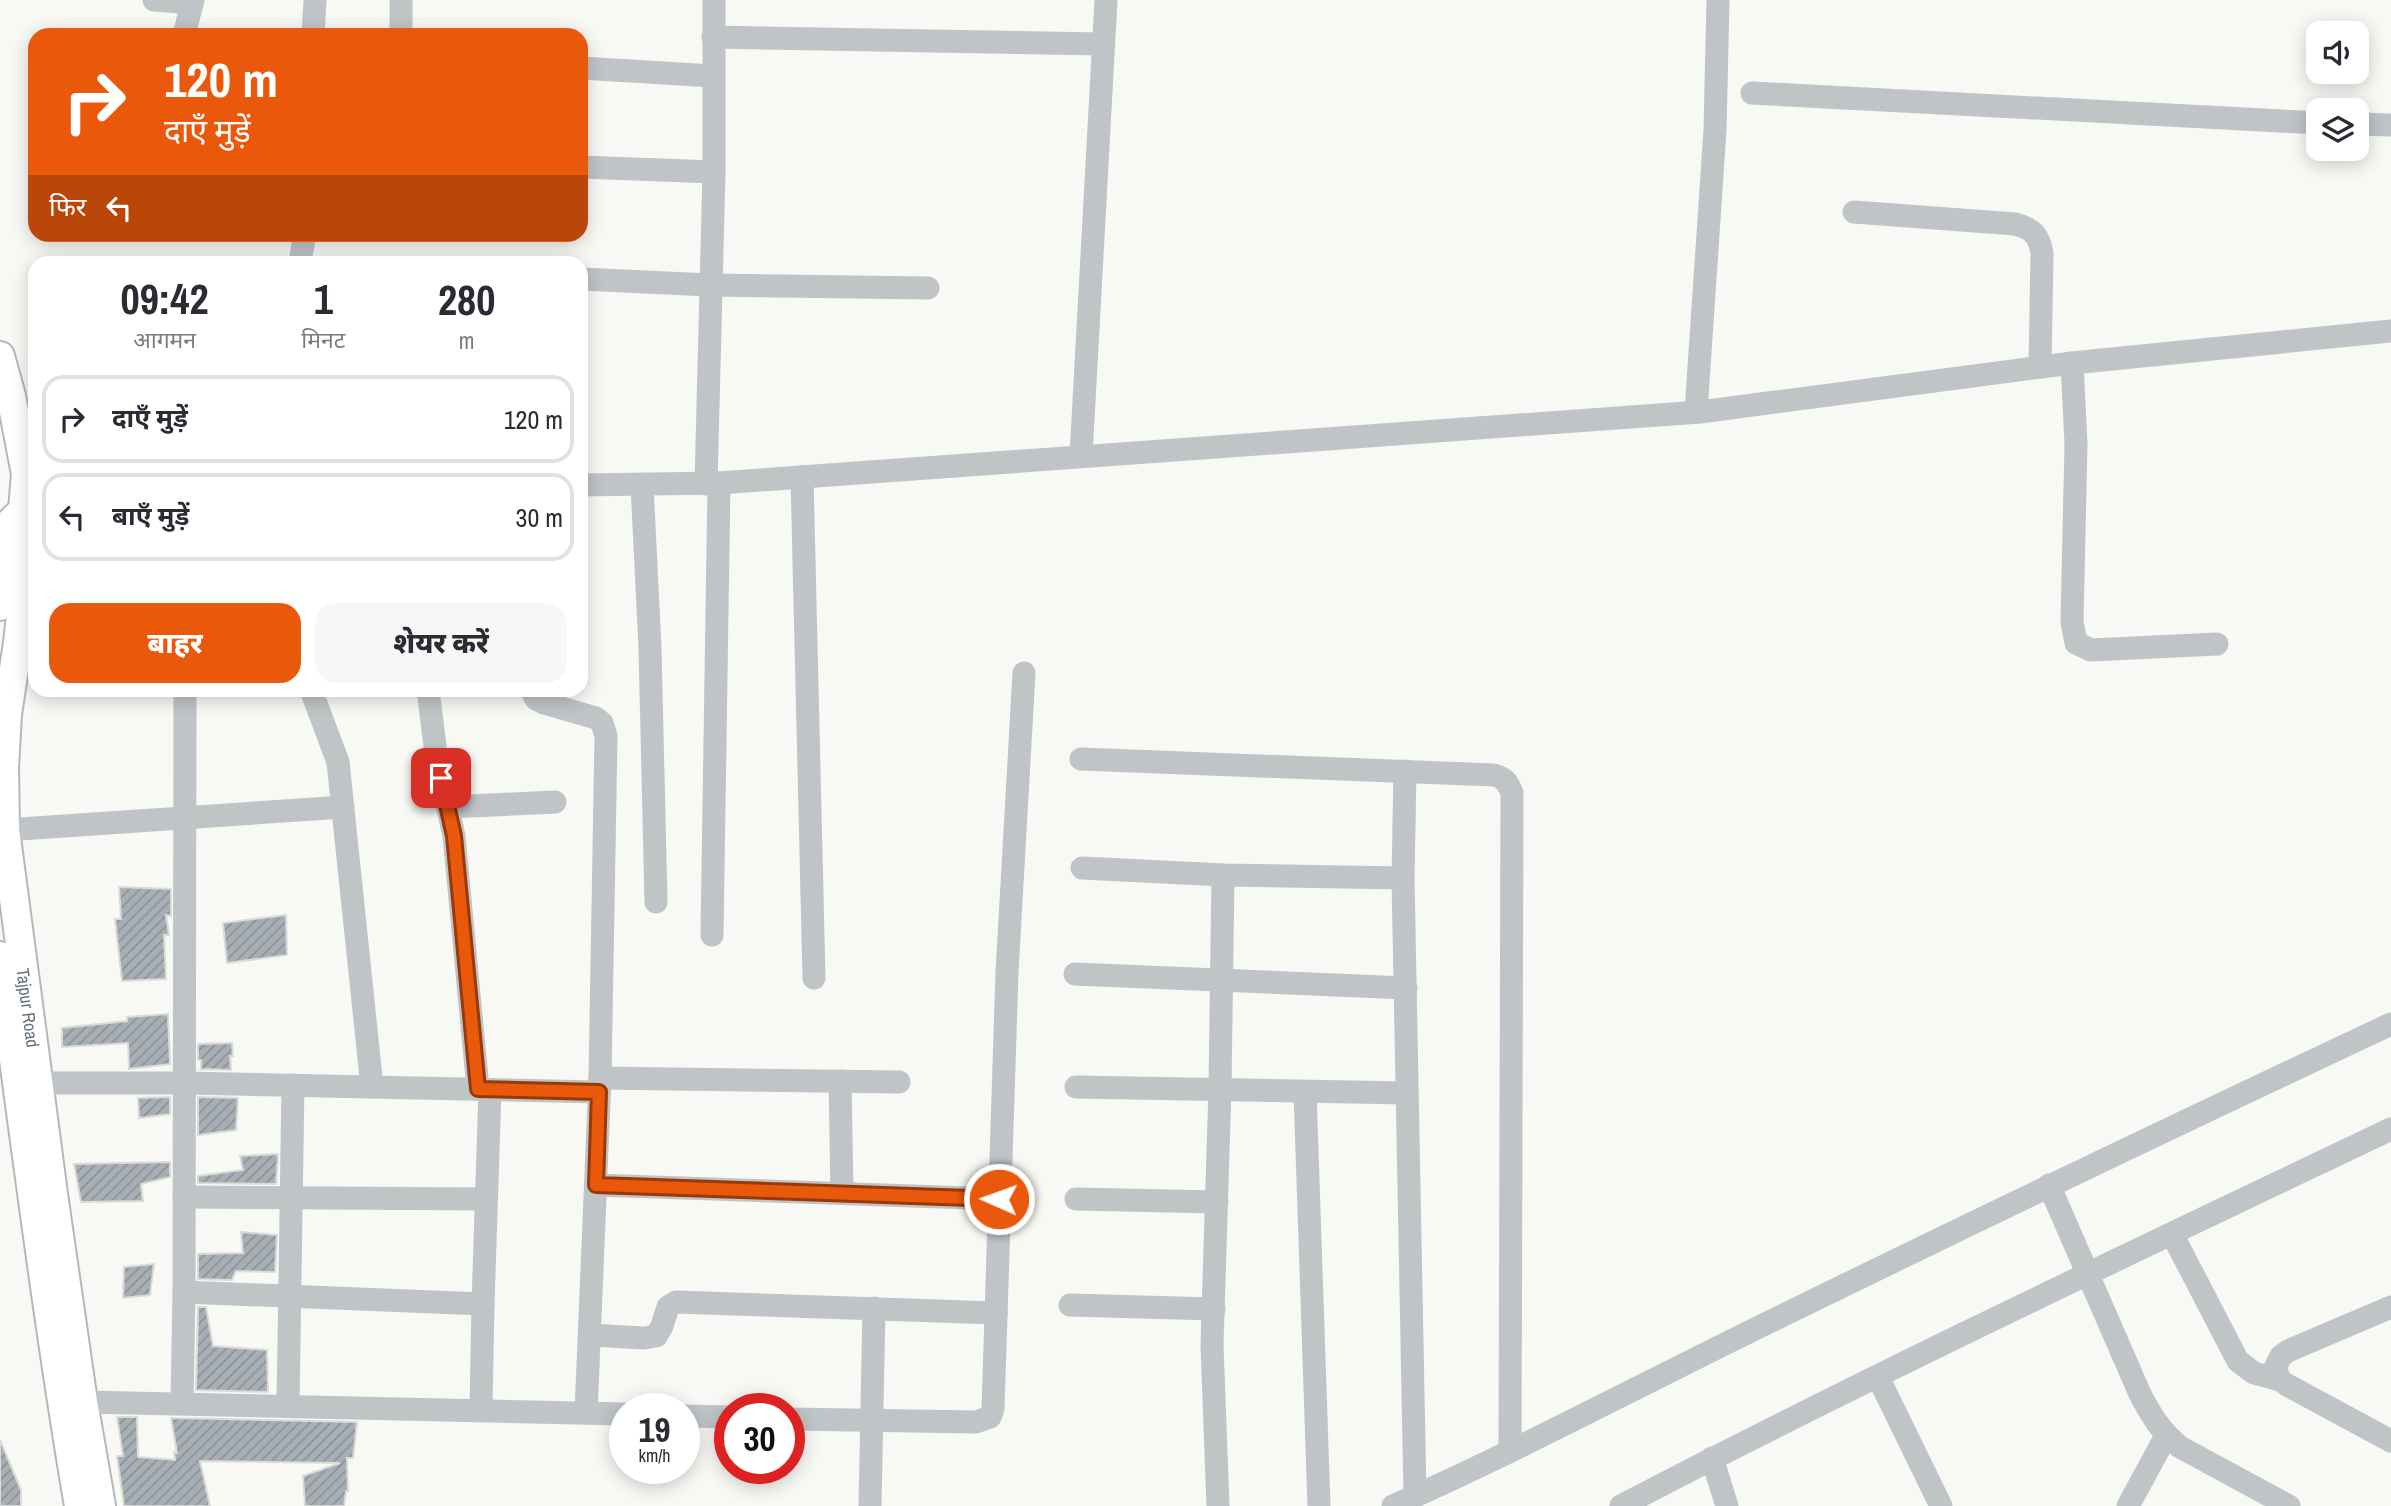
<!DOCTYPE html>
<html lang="hi">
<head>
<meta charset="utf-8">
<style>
	body { margin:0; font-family:"Archivo Narrow","Noto Sans Devanagari",sans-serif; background:#f7f7f7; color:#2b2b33; height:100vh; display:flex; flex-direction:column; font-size:26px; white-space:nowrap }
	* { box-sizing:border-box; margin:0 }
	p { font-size:23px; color:#7c7c81 }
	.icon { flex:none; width:38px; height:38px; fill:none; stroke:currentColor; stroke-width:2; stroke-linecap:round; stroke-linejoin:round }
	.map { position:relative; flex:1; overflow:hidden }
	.panel { position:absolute; left:28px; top:256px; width:560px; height:441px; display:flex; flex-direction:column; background:#fff; border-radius:21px; box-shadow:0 4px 18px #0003 }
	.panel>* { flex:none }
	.hud { position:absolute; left:28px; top:28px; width:560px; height:214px; border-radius:21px; box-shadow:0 4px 18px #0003; background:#ea580c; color:#fff; overflow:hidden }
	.buttons { position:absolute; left:2306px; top:21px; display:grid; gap:14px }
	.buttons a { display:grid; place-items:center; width:63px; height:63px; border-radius:14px; background:#fff; box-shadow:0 4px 18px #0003; font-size:35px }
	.speed { position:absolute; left:609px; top:1393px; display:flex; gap:14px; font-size:35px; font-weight:700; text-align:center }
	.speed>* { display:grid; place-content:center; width:91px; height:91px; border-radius:50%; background:#fff; box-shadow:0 4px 18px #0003; line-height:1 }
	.speed small { font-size:18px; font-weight:400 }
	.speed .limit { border:10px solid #d22; background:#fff; color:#111 }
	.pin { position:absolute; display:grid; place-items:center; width:60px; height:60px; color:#fff; margin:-30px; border-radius:14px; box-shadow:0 4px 10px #0006 }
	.me { position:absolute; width:77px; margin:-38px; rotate:272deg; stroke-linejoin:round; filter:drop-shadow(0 0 5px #0008) }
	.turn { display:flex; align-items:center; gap:24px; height:147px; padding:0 21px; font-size:32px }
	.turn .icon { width:91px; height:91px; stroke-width:2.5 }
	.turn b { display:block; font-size:49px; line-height:60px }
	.then { display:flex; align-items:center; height:66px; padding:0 21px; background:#0003; gap:14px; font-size:26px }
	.eta { display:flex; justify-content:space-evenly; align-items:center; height:119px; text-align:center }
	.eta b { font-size:42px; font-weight:800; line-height:49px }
	.cta { display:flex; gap:14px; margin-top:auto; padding:14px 21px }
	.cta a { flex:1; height:80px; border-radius:21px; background:#ea580c; color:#fff; font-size:28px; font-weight:800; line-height:80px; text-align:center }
	.cta a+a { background:#f7f7f7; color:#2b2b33 }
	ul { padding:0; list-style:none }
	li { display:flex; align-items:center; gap:21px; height:88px; margin:0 14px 10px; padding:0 7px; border:4px solid #e1e1e2; border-radius:21px }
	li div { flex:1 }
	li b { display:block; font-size:26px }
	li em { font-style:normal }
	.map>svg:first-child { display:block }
	.building { fill:url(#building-hatch); stroke:#dadad8; stroke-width:2 }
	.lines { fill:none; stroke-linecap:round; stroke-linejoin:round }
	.major-casing { stroke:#b3b8bc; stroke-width:32 }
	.minor { stroke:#bfc4c7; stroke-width:23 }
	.major { stroke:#fff; stroke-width:28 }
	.route-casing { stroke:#983908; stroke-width:18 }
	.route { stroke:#ea580c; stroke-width:12 }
	.labels { text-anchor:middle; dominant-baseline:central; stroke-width:7; stroke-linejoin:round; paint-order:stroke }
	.street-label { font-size:18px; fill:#65747f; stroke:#fff }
</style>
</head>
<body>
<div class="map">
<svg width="2391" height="1506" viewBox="0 0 2391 1506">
	<defs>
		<pattern id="building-hatch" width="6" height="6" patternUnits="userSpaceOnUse" patternTransform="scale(1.75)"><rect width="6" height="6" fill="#a7afb5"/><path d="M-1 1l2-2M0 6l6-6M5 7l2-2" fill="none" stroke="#8c9398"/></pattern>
	</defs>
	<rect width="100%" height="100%" fill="#f8f8f5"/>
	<!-- building -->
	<g class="building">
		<polygon points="119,887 171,889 171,916 166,915 169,935 164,935 166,979 122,981 115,919 121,919"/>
		<polygon points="286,915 287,955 227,963 223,923"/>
		<polygon points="168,1014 170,1064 129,1069 128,1043 62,1047 62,1028 127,1021 127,1017"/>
		<polygon points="232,1043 233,1056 230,1056 231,1070 201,1069 201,1060 198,1060 198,1044"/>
		<polygon points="170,1097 170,1114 139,1118 138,1098"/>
		<polygon points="198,1097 238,1098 236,1130 198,1135"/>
		<polygon points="278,1154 276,1184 198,1183 198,1176 243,1170 240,1156"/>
		<polygon points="170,1162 170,1177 141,1184 143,1201 81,1202 74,1164"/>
		<polygon points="241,1232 277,1235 275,1272 236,1271 232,1280 198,1279 198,1254 243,1253"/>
		<polygon points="154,1264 150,1295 123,1298 124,1267"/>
		<polygon points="198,1307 206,1307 213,1346 267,1350 268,1392 196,1390"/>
		<polygon points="117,1417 137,1417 138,1457 175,1460 174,1452 177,1453 171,1418 357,1422 353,1458 347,1458 348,1491 346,1491 344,1506 305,1506 303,1476 340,1463 200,1461 210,1506 124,1506 117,1456 123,1456"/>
		<polygon points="0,1440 21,1490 21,1506 0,1506"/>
	</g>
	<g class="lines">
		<!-- major casing -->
		<g class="major-casing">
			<g id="major">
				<path id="s1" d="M0,356L11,396L26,474L23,510L31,524L18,643L7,714L4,768L5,830L53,1194L83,1402L101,1506"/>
				<polyline points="0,606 10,523 23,510"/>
				<path d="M0,956C25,1139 48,1323 79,1506"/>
			</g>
		</g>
		<!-- minor -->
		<g class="minor">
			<polyline points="154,0 192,3"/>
			<polyline points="184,35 193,0"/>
			<polyline points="313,35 315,0"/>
			<polyline points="401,35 401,0"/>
			<polyline points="713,37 1103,44"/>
			<polyline points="581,68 713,76"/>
			<polyline points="1752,93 2319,123"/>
			<polyline points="2357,124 2391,125"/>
			<polyline points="581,167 714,172"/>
			<path d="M1854,212L2015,224C2032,228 2039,235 2042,253L2040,367"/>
			<polyline points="300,262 305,234"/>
			<polyline points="581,279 710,285 928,288"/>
			<polyline points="2072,363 2076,443 2072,622 2076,643 2091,650 2217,644"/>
			<polyline points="1696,412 1715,130 1718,0"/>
			<polyline points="1081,456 1106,0"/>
			<polyline points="802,477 814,978"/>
			<polyline points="706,484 714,172 714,0"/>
			<polyline points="581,485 719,483 1700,412 2072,363 2391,331"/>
			<polyline points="642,485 650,648 656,902"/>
			<polyline points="311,690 338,762 372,1087"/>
			<polyline points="428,690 436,754 454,836 478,1089"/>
			<polyline points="531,690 536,699 544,703 596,718 602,723 606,736 600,1078 586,1413"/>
			<path d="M1081,759L1494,775C1505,778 1508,783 1512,793L1510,1451"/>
			<polyline points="449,807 555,802"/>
			<polyline points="5,830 343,807"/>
			<polyline points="1082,868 1223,875 1403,878 1415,1496"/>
			<polyline points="1403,878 1405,771"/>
			<polyline points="712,935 719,483"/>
			<polyline points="1075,974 1406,988"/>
			<polyline points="600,1078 899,1082"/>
			<polyline points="840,1081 842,1193"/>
			<polyline points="38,1083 185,1083 599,1092"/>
			<polyline points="1076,1087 1407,1093"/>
			<polyline points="1305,1092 1319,1506"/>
			<polyline points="596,1185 999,1199"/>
			<path d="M2049,1185L2140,1394C2151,1415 2161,1432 2180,1447L2289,1506"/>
			<polyline points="184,1197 486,1199"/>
			<polyline points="1076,1199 1217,1202"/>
			<polyline points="2172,1234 2238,1361 2254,1373 2280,1380"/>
			<polyline points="184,1292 483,1304 490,1090"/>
			<polyline points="1070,1305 1214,1309"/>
			<polyline points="2391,1307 2288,1351 2281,1356 2275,1368 2280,1380 2287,1385 2391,1441"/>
			<polyline points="590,1335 644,1338 656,1336 662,1326 668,1307 676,1302 996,1313"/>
			<polyline points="1878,1377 1941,1506"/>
			<polyline points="83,1402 625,1414"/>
			<polyline points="182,1403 184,1292 185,690"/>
			<polyline points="288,1406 293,1085"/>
			<polyline points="481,1409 483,1304"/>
			<polyline points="684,1416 730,1417"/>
			<polyline points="789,1419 976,1422 990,1417 993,1409 1007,972 1024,673"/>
			<polyline points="1712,1458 1727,1506"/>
			<polyline points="870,1506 874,1308"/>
			<polyline points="1218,1506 1212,1345 1220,1088 1223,875"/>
			<path d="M1393,1506C1515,1452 1633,1389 1753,1330C1965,1226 2178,1124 2391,1024"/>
			<path d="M1621,1506C1874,1374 2133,1252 2391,1129"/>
			<polyline points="2128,1506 2166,1436"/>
		</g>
		<!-- major -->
		<use href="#major" class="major"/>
	</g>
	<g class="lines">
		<!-- route casing -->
		<g class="route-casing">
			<polyline id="route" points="441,778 454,836 478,1089 599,1092 596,1185 999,1199"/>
		</g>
		<!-- route -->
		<use href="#route" class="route"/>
	</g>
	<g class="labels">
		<!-- street labels -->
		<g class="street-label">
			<text stroke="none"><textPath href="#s1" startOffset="660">Tajpur Road</textPath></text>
		</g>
	</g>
</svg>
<div class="buttons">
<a><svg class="icon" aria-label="sound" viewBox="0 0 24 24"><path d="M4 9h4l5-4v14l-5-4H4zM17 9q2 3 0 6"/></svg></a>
<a><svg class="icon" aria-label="layers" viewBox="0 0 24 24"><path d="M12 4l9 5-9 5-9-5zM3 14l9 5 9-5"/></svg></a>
</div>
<div class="speed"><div>19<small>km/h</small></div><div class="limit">30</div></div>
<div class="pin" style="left:441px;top:778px;background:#d93025"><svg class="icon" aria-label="arrive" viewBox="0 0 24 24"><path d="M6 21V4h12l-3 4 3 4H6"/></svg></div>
<svg class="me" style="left:999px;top:1199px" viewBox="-20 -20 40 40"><circle r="17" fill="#ea580c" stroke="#fff" stroke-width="3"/><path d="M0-11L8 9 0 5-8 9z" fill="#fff"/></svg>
<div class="hud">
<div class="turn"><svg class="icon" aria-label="right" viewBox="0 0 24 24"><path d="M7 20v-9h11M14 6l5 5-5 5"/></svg><div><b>120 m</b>दाएँ मुड़ें</div></div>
<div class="then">फिर<svg class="icon" aria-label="left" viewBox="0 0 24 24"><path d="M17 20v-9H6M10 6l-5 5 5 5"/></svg></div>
</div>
<section class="panel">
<div class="eta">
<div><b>09:42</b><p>आगमन</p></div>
<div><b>1</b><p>मिनट</p></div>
<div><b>280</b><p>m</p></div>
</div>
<ul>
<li><svg class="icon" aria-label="right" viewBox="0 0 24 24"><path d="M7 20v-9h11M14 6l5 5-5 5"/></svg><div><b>दाएँ मुड़ें</b></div><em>120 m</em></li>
<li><svg class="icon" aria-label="left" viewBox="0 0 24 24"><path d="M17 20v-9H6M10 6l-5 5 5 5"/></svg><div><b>बाएँ मुड़ें</b></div><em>30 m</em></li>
</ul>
<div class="cta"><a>बाहर</a><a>शेयर करें</a></div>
</section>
</div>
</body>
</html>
